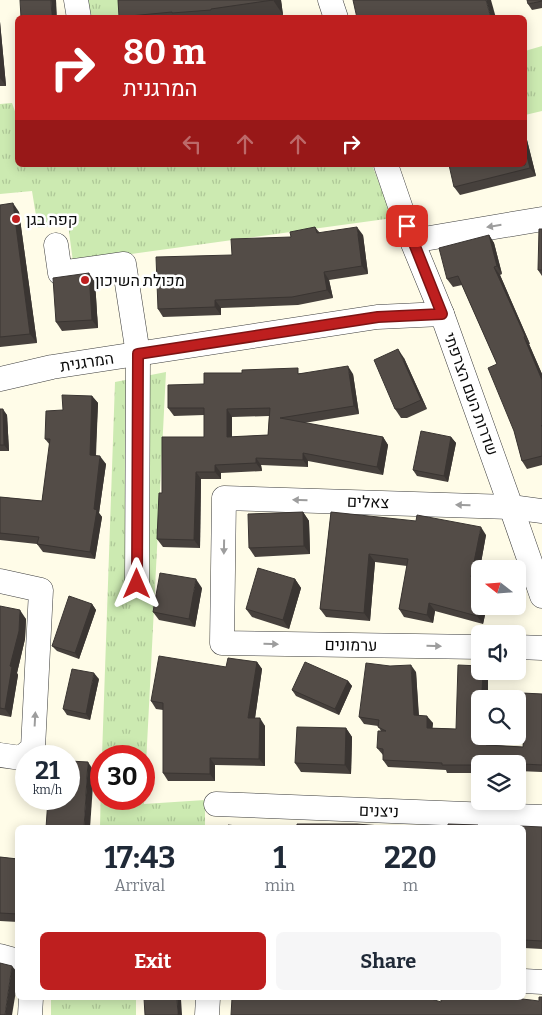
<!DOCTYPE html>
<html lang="en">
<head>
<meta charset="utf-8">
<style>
	body { margin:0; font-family:Bitter,Heebo,serif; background:#f6f6f7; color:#1f2937; height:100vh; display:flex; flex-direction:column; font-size:19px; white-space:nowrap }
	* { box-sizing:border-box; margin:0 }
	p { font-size:16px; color:#747a83 }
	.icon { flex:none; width:28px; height:28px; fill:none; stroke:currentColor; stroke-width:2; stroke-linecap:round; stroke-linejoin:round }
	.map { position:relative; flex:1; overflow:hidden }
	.side { position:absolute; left:15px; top:825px; width:511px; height:175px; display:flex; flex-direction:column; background:#fff; border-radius:8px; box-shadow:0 2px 12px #0003 }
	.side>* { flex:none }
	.banner { position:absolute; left:15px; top:15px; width:512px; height:152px; border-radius:8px; box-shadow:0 2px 12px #0003; background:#be1f1f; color:#fff; overflow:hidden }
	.needle { width:32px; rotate:287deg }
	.controls { position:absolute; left:471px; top:560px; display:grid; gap:10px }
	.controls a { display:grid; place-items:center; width:55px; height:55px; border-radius:8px; background:#fff; box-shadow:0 2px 12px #0003; font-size:25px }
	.speed { position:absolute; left:15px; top:745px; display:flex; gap:10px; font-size:25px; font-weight:700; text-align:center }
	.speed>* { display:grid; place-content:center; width:65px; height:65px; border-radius:50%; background:#fff; box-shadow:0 2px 12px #0003; line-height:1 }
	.speed small { font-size:12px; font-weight:400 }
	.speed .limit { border:8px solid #d22; background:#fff; color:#111 }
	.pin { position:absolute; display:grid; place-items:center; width:42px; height:42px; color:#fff; margin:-21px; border-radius:10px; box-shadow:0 2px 8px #0006 }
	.me { position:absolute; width:55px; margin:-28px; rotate:0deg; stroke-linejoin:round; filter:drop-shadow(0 0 4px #0008) }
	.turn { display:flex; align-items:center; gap:18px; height:105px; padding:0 25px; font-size:22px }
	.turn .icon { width:65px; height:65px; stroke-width:2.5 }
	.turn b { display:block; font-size:35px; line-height:42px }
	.lanes { display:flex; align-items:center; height:48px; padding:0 25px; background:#0003; justify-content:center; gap:25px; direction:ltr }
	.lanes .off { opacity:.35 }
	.eta { display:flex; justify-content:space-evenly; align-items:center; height:85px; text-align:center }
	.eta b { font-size:30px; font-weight:700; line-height:35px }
	.cta { display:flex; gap:10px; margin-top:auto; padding:10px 25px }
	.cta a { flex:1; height:58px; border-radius:8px; background:#be1f1f; color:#fff; font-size:20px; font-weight:700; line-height:58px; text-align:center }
	.cta a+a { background:#f6f6f7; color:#1f2937 }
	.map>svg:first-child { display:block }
	.park { fill:url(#park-tufts) }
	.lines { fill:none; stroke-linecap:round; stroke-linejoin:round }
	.minor-casing { stroke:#3d3d3d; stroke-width:25 }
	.minor { stroke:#fff; stroke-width:24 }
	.wall { fill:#47413d; fill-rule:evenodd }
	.shaded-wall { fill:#3a3532 }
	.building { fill:#534c47; stroke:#3a3532; fill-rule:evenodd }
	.oneway { fill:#9d9d9d }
	.route-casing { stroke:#7c1414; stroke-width:12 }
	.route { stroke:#be1f1f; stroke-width:9 }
	.poi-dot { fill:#be1f1f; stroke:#fff; stroke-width:2 }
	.labels { text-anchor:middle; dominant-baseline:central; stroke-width:5; stroke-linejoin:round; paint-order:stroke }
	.poi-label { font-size:16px; fill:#0a0a0a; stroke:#fff; text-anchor:start }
	.street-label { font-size:16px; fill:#0a0a0a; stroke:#fff }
</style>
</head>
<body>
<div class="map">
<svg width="542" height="1015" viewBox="0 0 542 1015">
	<defs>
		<pattern id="park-tufts" width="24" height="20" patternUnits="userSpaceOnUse" patternTransform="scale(1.25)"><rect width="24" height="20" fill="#cceab1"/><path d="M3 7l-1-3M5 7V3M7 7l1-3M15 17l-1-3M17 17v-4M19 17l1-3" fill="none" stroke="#aec797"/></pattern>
	</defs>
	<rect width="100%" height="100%" fill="#fffce8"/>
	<!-- park -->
	<g class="park">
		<polygon points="81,0 120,0 122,17 83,17"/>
		<polygon points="542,46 542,111 525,115 525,51"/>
		<polygon points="12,103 16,114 17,114 18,165 372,165 393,218 73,262 68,224 38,228 32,191 0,194 0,104"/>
		<polygon points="166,372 144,804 205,800 205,827 100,828 101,782 101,799 144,799 144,756 102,756 115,382"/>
		<rect x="51" y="998" width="85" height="17"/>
	</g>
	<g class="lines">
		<!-- minor casing -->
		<g class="minor-casing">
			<g id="minor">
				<polyline points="76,0 79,18"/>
				<polyline points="330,0 336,18"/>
				<polyline points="386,165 412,241 442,314 511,507 542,596"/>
				<polyline points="412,241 542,219"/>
				<polyline points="56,245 60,273 124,264 138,354 137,584"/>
				<polyline points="0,379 52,367 377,317 442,314"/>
				<polyline points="0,581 41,590 33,748 21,758 0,755"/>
				<polyline points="480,647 222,643 224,498 511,507 542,511"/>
				<polyline points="518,647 542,648"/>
				<polyline points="216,804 542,817"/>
				<polyline points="0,956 18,961"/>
				<polyline points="524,981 542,982"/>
				<polyline points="30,1015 31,998"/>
				<polyline points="207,1015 208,998"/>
			</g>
		</g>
		<!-- minor -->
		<use href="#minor" class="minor"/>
	</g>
	<!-- wall -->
	<g class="wall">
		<polygon points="118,0 281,0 283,15 261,18 120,18"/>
		<polygon points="542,0 542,8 532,10 528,4"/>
		<polygon points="0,22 6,86 0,86"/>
		<polygon points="525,132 536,176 460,195 454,187"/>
		<polygon points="0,205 19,212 37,343 0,347"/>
		<polygon points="315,227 320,233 363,235 368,274 329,280 333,298 298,305 221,308 221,315 163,317 158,309 232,255 291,237"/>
		<polygon points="542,229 542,276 538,270"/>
		<polygon points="489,235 494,243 502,274 500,275 530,344 529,344 542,374 542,465 527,469 522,461 497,364 462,285 453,287 447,279"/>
		<polygon points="95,282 98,328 62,331 56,322"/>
		<polygon points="404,358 427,409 407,418 401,418 395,409"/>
		<path d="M302,373L353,374L359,414L304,423L383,437L388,445L383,475L308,461V467L261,465L262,471L221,473V479H201L200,548L163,547L157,539L162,493L204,437V415L174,416L168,408L204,384ZM269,416L268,435L232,437V417Z"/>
		<polygon points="92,396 98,403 96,456 106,464 99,513 102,517 95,559 43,552 37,544 0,540 0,497 42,501 50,445 45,439 63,410"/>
		<polygon points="0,409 7,415 9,451 0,451"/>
		<polygon points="451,437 456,443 448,482 417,476 413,470"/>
		<polygon points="303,512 309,521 310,554 255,557 249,548"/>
		<polygon points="331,512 486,535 478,579 480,606 487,606 483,624 435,611 433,623 404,617 399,609 407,566 375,562 370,621 326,617 320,609"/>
		<polygon points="295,579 301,588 289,629 252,617 246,609"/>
		<polygon points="202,588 195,627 159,620 153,612"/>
		<polygon points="92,604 96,610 79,659 57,651 52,646"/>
		<polygon points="0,606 26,619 25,639 17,673 18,675 11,717 0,715"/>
		<polygon points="257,662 262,669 255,718 265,726 265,766 215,765 215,781 168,781 163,773 163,710 156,709 151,701 226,667"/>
		<path d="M416,672L419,715L433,723L432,728L456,729L488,673V692L542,694V772L518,771V764H480V773H447L446,770L388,767L383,760V755L377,748L381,731L378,726L364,724L359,717ZM480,699H518V720H524L523,747L492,745Z"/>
		<polygon points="99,679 90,720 67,715 63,709"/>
		<polygon points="348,681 352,686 339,715 296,696 292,690"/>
		<polygon points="346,728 352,737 351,774 301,772 295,763"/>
		<polygon points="542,827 542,949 524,948 524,828"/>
		<polygon points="0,857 18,859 18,922 0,921"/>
	</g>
	<!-- shaded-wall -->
	<g class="shaded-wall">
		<polygon points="51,0 56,0 57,18 52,18"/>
		<polygon points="273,0 281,0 283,15"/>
		<polygon points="486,0 491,0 496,18 491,18"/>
		<polygon points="0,22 6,86 0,78"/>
		<polygon points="525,132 536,176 530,168 525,148"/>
		<polygon points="13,203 19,212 37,343 30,334"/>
		<polygon points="357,227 363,235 368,274 362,266"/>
		<polygon points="489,235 494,243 502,274 497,266"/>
		<polygon points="494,267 500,275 530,344 525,336"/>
		<polygon points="324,272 329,280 333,298 327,290"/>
		<polygon points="89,273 95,282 98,328 92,320"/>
		<polygon points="215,300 221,308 221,315 215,307"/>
		<polygon points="524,337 529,344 542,374 542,380"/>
		<polygon points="398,349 404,358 427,409 421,400"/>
		<polygon points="348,366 353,374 359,414 354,406"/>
		<polygon points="92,396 98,403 95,463 90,455"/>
		<polygon points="3,409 7,415 9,451 4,445"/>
		<polygon points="227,409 232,417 232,445 227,437"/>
		<polygon points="383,437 388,445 383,475 377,467"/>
		<polygon points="451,437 456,443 448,482 444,476"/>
		<polygon points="303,453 308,461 308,467 303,460"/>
		<polygon points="100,456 106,464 99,513 102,517 95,559 90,552 94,509"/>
		<polygon points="256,458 261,465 262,471 256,463"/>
		<polygon points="215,465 221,473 221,479 215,472"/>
		<polygon points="196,472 201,479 200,548 194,540"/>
		<polygon points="303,512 309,521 310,554 304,546"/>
		<polygon points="481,527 486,535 477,585 471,577"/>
		<polygon points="369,554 375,562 370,621 364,613"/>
		<polygon points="196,579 202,588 195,627 189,619"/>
		<polygon points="295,579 301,588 289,629 283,620"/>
		<polygon points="429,603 435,611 433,623 427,615"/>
		<polygon points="92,604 96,610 79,659 75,653"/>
		<polygon points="480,606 487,606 483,624 477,616"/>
		<polygon points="20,610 26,619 25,639 17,673 18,675 11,717 5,709 10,666"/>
		<polygon points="257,662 262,669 254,725 248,718"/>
		<polygon points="411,665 416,672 419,723 414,715"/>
		<polygon points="483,671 487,671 488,673 488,699 482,691"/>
		<polygon points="94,673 99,679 90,720 86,714"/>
		<polygon points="348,681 352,686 339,715 335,709"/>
		<polygon points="427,716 433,723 432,736 427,728"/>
		<polygon points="260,718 265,726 265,766 259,759"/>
		<polygon points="346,728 352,737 351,774 345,765"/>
		<polygon points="486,736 492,736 492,752 486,745"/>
		<polygon points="210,758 215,765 215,781 210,774"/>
		<polygon points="88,762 94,771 90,828 84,828"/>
		<polygon points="12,966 18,973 18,979 12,1015 5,1015"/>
		<polygon points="177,998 180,998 181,999 182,1015 178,1015"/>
	</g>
	<!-- building -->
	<g class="building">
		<polygon points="20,0 51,0 52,18 21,18"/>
		<polygon points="118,0 273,0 211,9 211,10 172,13 172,12 119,17"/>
		<polygon points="353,0 486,0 491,18 357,18"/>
		<polygon points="527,0 542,0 542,1 528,4"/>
		<polygon points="525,148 530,168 454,187 449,165 525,165"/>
		<polygon points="13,203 30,334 0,337 0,205"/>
		<polygon points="315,227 317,233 357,227 362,266 324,272 327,290 292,297 215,300 215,307 158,309 156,257 232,255 231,239 291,237 290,232"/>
		<polygon points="539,229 542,229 542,270 538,270"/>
		<polygon points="489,235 497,266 494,267 525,336 524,337 542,380 542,425 541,426 542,426 542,456 522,461 514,431 488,368 497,364 458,276 447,279 439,248"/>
		<polygon points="89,273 92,320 56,322 53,278"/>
		<polygon points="398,349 421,400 401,409 395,409 374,360"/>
		<path d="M348,366L354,406L280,418L383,437L377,467L303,453V460L256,458V463L215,465V472H196L194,540L157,539L159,493H162V437H204V408H168V385L204,384V373H242V370L298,368V374ZM270,408L268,435L227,437V409Z"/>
		<polygon points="62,395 92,396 90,455 100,456 94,509 97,510 90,552 37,544 39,537 0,533 0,497 42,501 50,439 45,439 46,411 63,410"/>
		<polygon points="0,409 3,409 4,445 0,445"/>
		<polygon points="421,431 451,437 444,476 413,470"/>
		<polygon points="303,512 304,546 249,548 248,514"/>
		<polygon points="331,512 416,521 417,515 481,527 471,577 480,579 480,605 477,616 429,603 427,615 399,609 408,559 369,554 364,613 320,609"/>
		<polygon points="258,568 295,579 283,620 246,609"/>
		<polygon points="160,573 196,579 189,619 153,612"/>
		<polygon points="69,596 92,604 75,653 52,646"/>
		<polygon points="0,606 20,610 19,631 10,666 12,667 5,709 0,708"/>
		<polygon points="159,656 226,667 228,658 257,662 248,718 260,718 259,759 210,758 210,774 163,773 163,703 151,701"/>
		<polygon points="305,662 348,681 335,709 292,690"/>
		<path d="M366,663L390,666L411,665L414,715L427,716V728L456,729L458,665L480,666V671H483L482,691L542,694V765L486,762V764H480V765H442V763L383,760V749L377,748L378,731H386L378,727L379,720L359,717ZM480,699H518V713H525L523,747L486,745V736H480Z"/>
		<polygon points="72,669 94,673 86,714 63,709"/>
		<polygon points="297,727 346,728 345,765 295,763"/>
		<polygon points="69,761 88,762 84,828 46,828 48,799 69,799"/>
		<polygon points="297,824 357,824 404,828 297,828"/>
		<polygon points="448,824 478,825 478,828 448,828"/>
		<polygon points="228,825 254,828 228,828"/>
		<polygon points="520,826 542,827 542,941 524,940 524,828 520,828"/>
		<polygon points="0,857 18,859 18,914 0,913"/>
		<polygon points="0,963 12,966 5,1015 0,1015"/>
		<polygon points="539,997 542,997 542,1015 231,1015 232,998 428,998 441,1002 441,998 514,998 539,1001"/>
		<polygon points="144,998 177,998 178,1015 145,1015"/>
	</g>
	<!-- one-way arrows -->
	<defs><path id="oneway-solid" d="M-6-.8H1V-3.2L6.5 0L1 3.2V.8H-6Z" transform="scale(1.25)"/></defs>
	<g class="oneway">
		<use href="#oneway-solid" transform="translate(494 226) rotate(171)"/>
		<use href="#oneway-solid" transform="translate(300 500) rotate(-178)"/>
		<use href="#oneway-solid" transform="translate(463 505) rotate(-178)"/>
		<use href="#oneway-solid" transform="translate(224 547) rotate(91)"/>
		<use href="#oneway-solid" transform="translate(271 644) rotate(1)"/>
		<use href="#oneway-solid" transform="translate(434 646) rotate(1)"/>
		<use href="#oneway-solid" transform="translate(35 719) rotate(-87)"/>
	</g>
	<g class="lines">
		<!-- route casing -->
		<g class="route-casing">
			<polyline id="route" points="137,584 138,354 378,317 442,314 407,226"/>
		</g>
		<!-- route -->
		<use href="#route" class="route"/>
	</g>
	<!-- markers -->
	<g class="poi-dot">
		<circle cx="16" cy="219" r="5"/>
		<circle cx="85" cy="280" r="5"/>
	</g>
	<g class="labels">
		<!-- poi labels -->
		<g class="poi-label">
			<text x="26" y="219">קפה בגן</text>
			<text x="95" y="280">מכולת השיכון</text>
		</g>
		<!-- street labels -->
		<g class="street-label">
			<text transform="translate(87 362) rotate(-9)">המרגנית</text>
			<text transform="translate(471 394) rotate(70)">שדרות העם הצרפתי</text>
			<text transform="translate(368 502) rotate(2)">צאלים</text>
			<text transform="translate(351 645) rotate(1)">ערמונים</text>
			<text transform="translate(379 811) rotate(2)">ניצנים</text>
		</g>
	</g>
</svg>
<div class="controls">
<a><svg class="needle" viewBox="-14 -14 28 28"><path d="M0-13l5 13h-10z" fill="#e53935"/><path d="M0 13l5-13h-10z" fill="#747a83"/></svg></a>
<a><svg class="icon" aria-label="sound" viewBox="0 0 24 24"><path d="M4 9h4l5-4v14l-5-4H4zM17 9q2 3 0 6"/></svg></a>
<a><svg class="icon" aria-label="search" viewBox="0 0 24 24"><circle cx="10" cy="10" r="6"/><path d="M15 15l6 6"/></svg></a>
<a><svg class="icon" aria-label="layers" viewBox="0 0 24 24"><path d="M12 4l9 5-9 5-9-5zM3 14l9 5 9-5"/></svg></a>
</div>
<div class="speed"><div>21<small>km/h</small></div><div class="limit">30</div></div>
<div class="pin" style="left:407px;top:226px;background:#d93025"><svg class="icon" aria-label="arrive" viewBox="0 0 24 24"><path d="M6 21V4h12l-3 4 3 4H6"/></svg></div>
<svg class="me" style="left:137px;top:584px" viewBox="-20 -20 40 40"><path d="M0-17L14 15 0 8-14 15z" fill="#be1f1f" stroke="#fff" stroke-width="4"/></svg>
<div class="banner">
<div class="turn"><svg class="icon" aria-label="right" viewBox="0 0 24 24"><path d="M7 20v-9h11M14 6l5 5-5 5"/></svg><div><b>80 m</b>המרגנית</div></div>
<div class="lanes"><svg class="icon off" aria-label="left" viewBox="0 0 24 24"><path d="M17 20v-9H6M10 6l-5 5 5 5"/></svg><svg class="icon off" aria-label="ahead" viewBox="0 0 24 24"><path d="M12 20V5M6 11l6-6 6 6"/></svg><svg class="icon off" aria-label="ahead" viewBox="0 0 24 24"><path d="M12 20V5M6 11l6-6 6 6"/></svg><svg class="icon" aria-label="right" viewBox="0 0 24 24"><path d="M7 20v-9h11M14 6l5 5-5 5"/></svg></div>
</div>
<section class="side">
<div class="eta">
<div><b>17:43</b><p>Arrival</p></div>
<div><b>1</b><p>min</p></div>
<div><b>220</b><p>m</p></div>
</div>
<div class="cta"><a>Exit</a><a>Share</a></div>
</section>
</div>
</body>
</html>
